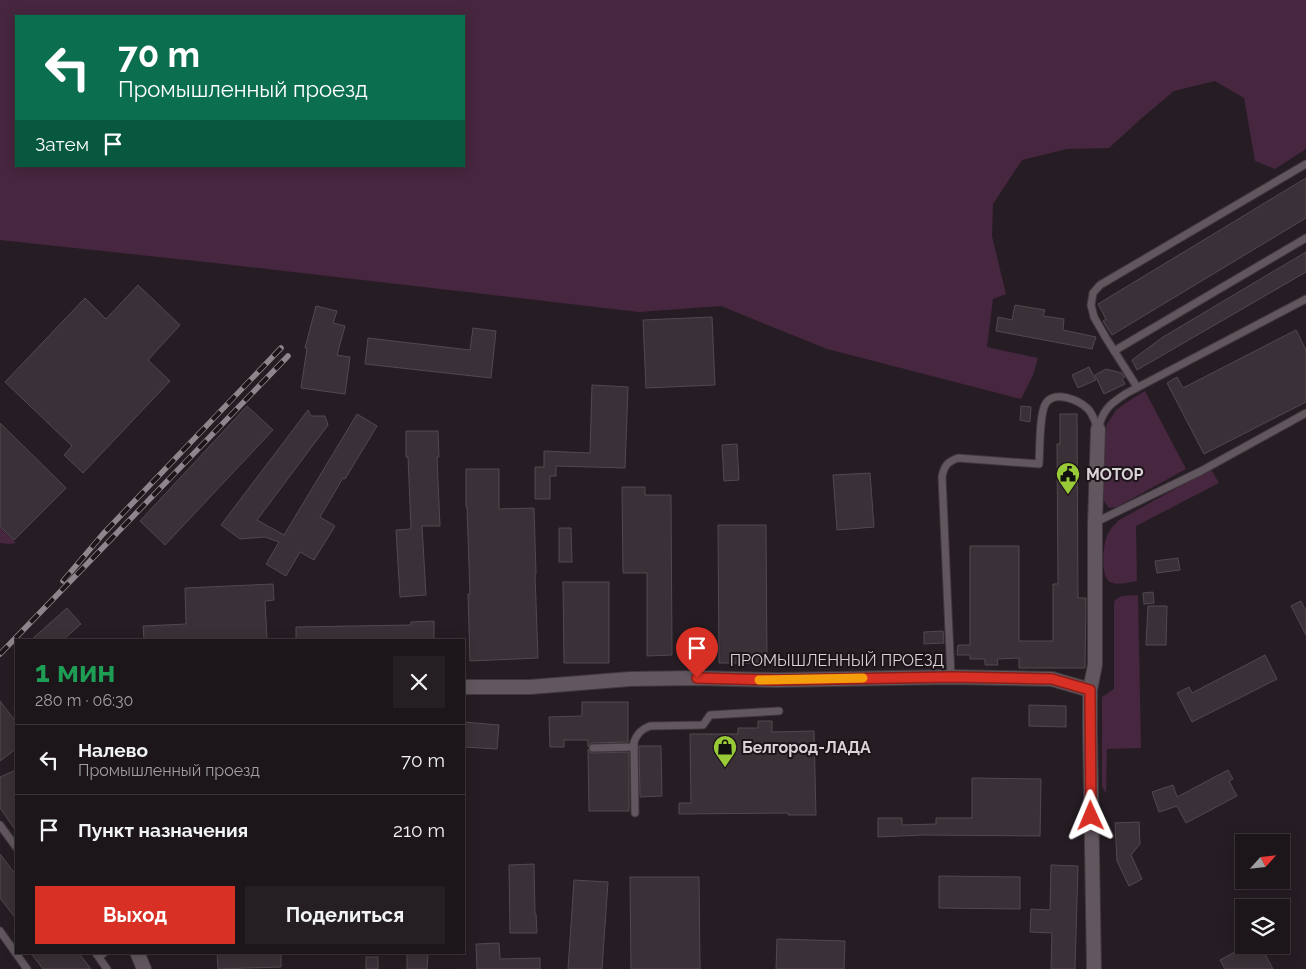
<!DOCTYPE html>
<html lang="ru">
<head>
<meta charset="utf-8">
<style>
	body { margin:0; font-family:Raleway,sans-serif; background:#251f24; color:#f1f3f6; height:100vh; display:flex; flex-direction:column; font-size:19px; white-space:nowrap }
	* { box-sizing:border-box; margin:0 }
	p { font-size:16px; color:#a09fa3 }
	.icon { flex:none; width:28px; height:28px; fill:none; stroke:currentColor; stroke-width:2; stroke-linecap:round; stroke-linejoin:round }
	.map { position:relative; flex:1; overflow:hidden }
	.sheet { position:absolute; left:15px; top:639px; width:450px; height:315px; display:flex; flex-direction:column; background:#1c161b; border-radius:0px; box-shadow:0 2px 12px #0003,0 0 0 1px #3a353a }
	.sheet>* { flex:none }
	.banner { position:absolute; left:15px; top:15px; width:450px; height:152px; border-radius:0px; box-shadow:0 2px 12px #0003,0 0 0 1px #3a353a; background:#0b6e4f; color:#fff; overflow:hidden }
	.needle { width:32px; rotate:63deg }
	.controls { position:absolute; left:1235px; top:834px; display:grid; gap:10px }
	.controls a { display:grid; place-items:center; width:55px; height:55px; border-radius:0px; background:#1c161b; box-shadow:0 2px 12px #0003,0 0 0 1px #3a353a; font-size:25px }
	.pin { position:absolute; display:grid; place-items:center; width:42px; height:42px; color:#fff; margin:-51px -21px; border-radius:50% 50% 50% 0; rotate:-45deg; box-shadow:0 0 5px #0007 }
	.pin .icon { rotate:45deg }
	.me { position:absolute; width:55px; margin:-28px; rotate:359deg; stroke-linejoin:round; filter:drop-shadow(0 0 4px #0008) }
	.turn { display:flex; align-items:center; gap:18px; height:105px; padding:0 20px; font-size:22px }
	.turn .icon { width:65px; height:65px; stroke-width:2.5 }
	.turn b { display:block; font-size:35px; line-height:42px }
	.then { display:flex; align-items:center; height:48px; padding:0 20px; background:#0003; gap:10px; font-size:19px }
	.round { display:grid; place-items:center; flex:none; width:52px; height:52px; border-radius:0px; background:#251f24 }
	.overview { display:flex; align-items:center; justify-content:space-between; height:85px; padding:0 20px }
	h1 { font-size:30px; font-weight:700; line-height:38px; color:#1e9e55 }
	.cta { display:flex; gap:10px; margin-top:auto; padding:10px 20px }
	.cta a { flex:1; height:58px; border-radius:0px; background:#d93025; color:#fff; font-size:20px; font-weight:700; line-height:58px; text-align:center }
	.cta a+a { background:#251f24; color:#f1f3f6 }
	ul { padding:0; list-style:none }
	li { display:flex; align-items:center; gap:15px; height:70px; padding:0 20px; border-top:1px solid #3a353a }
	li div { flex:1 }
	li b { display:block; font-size:19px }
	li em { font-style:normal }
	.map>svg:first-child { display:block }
	.green { fill:#47263f; fill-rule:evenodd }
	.building { fill:#3a3037; stroke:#52484f }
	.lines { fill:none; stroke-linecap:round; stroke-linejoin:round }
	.lane-casing { stroke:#3f383d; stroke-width:9 }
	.street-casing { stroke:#3f383d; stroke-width:16 }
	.lane { stroke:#62575f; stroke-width:7 }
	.street { stroke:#62575f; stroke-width:14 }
	.rail-casing { stroke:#8e868c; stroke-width:5.5 }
	.rail { stroke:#1d141a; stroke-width:4; stroke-dasharray:11; stroke-linecap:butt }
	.route-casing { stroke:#8d1f18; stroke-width:12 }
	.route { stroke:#d93025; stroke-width:9 }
	.slow { stroke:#f59e0b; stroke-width:9 }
	.labels { text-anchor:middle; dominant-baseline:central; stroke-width:4; stroke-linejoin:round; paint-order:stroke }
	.poi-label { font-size:16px; font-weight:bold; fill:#d9d2d7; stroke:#1d141a; text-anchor:start }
	.street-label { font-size:16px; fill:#d9d2d7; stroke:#1d141a }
</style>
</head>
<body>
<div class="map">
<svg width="1306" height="969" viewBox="0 0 1306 969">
	<rect width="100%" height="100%" fill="#261d24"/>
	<!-- green -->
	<g class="green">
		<path d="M0,0H1306V149L1275,169L1255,161L1244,98L1215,81L1174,91L1143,117L1109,148L1067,149L1022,160L993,204L992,236L1006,294L993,299L987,347L1038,358L1033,375L1021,399L827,349L721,306L639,312L224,264L0,240ZM16,16H464V166H16Z"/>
		<polygon points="1145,391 1186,469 1117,507 1109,508 1104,501 1104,438 1107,424 1116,410 1127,402"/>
		<path d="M1211,469L1219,483L1136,526L1137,581C1129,582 1117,586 1110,582C1100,576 1103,545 1107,536C1110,529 1114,525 1119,520Z"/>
		<polygon points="0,527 16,543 8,544 0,543"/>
		<path d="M1138,595L1141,748L1107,749L1106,793L1102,787V697L1114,689V602C1118,594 1129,596 1138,595Z"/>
	</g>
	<!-- building -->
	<g class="building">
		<polygon points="1306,178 1306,218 1112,335 1103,321 1106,319 1098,304"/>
		<polygon points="1306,252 1306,272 1137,370 1132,360 1163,337"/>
		<polygon points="138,285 180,325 148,360 170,381 83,473 64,455 72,446 5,382 85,298 106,319"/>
		<polygon points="1015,305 1045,310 1043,316 1064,319 1063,330 1096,337 1092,349 996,331 998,317 1012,320"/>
		<polygon points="316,306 337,311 333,323 345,326 337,355 350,357 345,394 301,388 307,348 305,348"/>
		<polygon points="712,317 715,385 646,388 643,320"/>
		<polygon points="473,328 496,331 491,378 365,364 368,338 470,350"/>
		<polygon points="1296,330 1306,350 1306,402 1204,454 1167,383 1177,377 1183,388"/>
		<polygon points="1089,367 1096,380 1078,388 1072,375"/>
		<polygon points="1106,369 1122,373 1125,377 1122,379 1125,384 1104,394 1095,375"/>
		<polygon points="592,385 628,387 625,468 556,466 556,476 550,476 550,499 535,499 535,467 544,467 544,451 590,453"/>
		<polygon points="247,406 273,430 165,545 140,521"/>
		<polygon points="1021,406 1031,407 1030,422 1020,420"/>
		<polygon points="308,410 311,416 325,416 328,425 257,520 284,535 357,414 377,426 345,479 343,478 320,517 335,526 314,560 300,552 286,576 266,564 279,542 265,537 240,539 221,525"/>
		<polygon points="1060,414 1077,414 1078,598 1086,598 1085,668 1019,668 1019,658 997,659 998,665 985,665 985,659 970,659 970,655 957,655 958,645 970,645 970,546 1019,546 1019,641 1053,641 1053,584 1058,584 1057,444 1060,444"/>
		<polygon points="0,423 66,488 14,540 0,526"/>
		<polygon points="406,431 438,431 439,457 437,457 440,526 422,526 426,595 400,597 396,530 411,529 408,457 406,457"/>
		<polygon points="737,444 739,480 724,481 722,445"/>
		<polygon points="466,469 499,469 499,509 534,508 536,574 535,574 538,658 470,661 468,594 470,594 467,507 466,507"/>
		<polygon points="870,473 874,527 837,530 833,475"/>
		<polygon points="622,487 645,487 645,495 671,495 672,655 647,656 647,573 623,573"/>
		<polygon points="718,525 766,525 767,663 719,663"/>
		<polygon points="559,528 571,528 572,562 559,562"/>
		<polygon points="1178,558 1180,570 1157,573 1155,561"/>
		<polygon points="563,582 609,582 609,663 564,663"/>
		<polygon points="273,584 274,600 265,601 267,640 144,640 143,626 186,624 185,588"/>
		<polygon points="1153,592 1154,603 1144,604 1143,593"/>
		<polygon points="1301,601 1306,611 1306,635 1291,606"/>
		<polygon points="1148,606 1167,606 1166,645 1146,645"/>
		<polygon points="67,608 81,624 63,640 31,640"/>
		<polygon points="434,621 434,640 296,640 296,627 411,625 411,622"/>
		<polygon points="943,631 944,643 924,644 924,632"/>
		<polygon points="1265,655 1277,679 1192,722 1177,693 1189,687 1192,693"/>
		<polygon points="0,701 16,722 16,749 0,761"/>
		<polygon points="582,702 628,702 628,742 593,743 590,744 588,747 588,740 564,740 564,747 550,747 549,717 582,716"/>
		<polygon points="1029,705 1066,706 1066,727 1029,726"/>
		<polygon points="758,721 772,721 772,732 814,731 816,815 788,815 788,813 679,814 679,803 691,803 690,734 738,734 738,728 758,728"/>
		<polygon points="464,722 499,725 497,749 464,747"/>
		<polygon points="639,746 661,746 662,796 640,797"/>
		<polygon points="588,749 590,752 593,753 629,752 629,811 589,811"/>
		<polygon points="16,770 16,831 0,808 0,777"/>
		<polygon points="1228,770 1233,779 1229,781 1237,796 1186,823 1177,806 1159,812 1152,792 1173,785 1177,797"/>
		<polygon points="972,778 1041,779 1040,836 923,835 878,837 878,818 902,818 902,825 936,824 936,818 972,818"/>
		<polygon points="1139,822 1140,844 1131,855 1142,879 1129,886 1117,861 1115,823"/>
		<polygon points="0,854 16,875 16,919 0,898"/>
		<polygon points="534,864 535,914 536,914 537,933 510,933 509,865"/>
		<polygon points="1051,865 1078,866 1075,969 1051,969 1052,933 1030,932 1031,909 1050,910"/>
		<polygon points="939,876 1020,877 1020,909 939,908"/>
		<polygon points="630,877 699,877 700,969 631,969"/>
		<polygon points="574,880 608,882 602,969 568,969"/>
		<polygon points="777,939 845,941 844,969 776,969"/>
		<polygon points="499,943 500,959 540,958 540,969 477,969 476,944"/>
		<polygon points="1248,945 1260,945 1273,969 1225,969 1220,960"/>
		<polygon points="30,952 78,952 91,969 43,969"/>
		<polygon points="217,952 281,952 281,967 218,969"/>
		<polygon points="407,952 428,952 427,969 407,969"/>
		<rect x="366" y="957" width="12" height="12"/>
	</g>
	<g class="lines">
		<!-- lane casing -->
		<g class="lane-casing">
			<g id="lane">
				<polyline points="1114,351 1306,238"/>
				<polyline points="1137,387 1106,338 1094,317 1091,305 1093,293 1100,285 1306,164"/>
				<path d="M1098,429C1103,409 1111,403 1127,393L1306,299"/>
				<polyline points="1096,522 1201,471 1306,413"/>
				<path d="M951,677L942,477C944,466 947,462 958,458L1039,464C1040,451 1039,413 1046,403C1055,390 1079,400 1088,409C1093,414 1095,422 1098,429"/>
				<polyline points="593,748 634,747"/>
				<path d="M635,813L634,742C637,733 642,729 650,726L703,725L710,715L779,711"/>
				<polyline points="0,825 16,847"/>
				<polyline points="0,931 27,969"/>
				<polyline points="95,952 107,969"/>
				<polyline points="99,957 105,952"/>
			</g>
		</g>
		<!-- street casing -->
		<g class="street-casing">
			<g id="street">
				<polyline points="464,687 530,687 630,679 697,678 777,680 951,677 1052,679 1090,690"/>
				<polyline points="137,952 144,969"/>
				<polyline points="1094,969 1090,731 1090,690 1095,665 1095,523 1098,429"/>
			</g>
		</g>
		<!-- lane -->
		<use href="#lane" class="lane"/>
		<!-- street -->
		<use href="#street" class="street"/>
		<!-- rail casing -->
		<g class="rail-casing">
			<g id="rail">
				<polyline points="63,581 103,534 281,348"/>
				<polyline points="0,654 288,356"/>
			</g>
		</g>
		<!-- rail -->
		<use href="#rail" class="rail"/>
	</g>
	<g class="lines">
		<!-- route casing -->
		<g class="route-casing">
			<polyline id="route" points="697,678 777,680 952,677 1052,679 1090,690 1091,816"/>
		</g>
		<!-- route -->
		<use href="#route" class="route"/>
		<!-- slow -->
		<polyline class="slow" points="759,680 863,678"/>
	</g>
	<!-- icons -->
	<defs>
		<g id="civic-pin" transform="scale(1.25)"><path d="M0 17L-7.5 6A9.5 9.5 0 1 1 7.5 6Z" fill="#98cb37" stroke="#1d141a"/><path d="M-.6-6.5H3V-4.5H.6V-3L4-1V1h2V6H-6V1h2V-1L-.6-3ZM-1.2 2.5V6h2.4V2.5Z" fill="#111"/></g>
		<g id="shop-pin" transform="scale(1.25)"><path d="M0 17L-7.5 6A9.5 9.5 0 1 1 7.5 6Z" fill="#98cb37" stroke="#1d141a"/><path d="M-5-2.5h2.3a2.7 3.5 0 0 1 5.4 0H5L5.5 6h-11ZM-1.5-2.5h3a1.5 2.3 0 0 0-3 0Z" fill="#111"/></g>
	</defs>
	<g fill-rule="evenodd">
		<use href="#civic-pin" x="1068" y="474"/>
		<use href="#shop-pin" x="725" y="747"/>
	</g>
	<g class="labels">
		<!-- poi labels -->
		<g class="poi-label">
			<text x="1086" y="474">МОТОР</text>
			<text x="742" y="747">Белгород-ЛАДА</text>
		</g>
		<!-- street labels -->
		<g class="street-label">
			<text x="837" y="660">ПРОМЫШЛЕННЫЙ ПРОЕЗД</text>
		</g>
	</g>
</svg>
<div class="controls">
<a><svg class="needle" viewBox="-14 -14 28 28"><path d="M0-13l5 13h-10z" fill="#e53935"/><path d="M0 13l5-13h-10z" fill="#a09fa3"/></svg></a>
<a><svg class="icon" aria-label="layers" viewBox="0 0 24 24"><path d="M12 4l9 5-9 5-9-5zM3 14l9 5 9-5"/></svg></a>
</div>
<div class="pin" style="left:697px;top:678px;background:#d93025"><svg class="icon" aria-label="arrive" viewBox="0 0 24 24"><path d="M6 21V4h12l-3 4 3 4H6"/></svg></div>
<svg class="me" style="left:1091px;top:816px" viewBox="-20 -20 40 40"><path d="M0-17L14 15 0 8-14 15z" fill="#d93025" stroke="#fff" stroke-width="4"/></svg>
<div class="banner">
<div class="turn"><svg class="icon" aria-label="left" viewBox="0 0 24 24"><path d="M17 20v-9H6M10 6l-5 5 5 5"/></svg><div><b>70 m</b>Промышленный проезд</div></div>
<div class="then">Затем<svg class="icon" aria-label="arrive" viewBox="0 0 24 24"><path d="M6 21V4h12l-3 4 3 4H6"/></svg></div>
</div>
<section class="sheet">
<div class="overview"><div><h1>1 мин</h1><p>280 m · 06:30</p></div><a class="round"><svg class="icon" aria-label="close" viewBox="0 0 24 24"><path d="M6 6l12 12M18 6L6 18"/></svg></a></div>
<ul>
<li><svg class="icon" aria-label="left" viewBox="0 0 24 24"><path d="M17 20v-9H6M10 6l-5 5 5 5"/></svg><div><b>Налево</b><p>Промышленный проезд</p></div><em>70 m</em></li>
<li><svg class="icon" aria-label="arrive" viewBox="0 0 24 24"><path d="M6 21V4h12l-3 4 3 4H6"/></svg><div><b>Пункт назначения</b></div><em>210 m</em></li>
</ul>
<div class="cta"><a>Выход</a><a>Поделиться</a></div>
</section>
</div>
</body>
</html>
